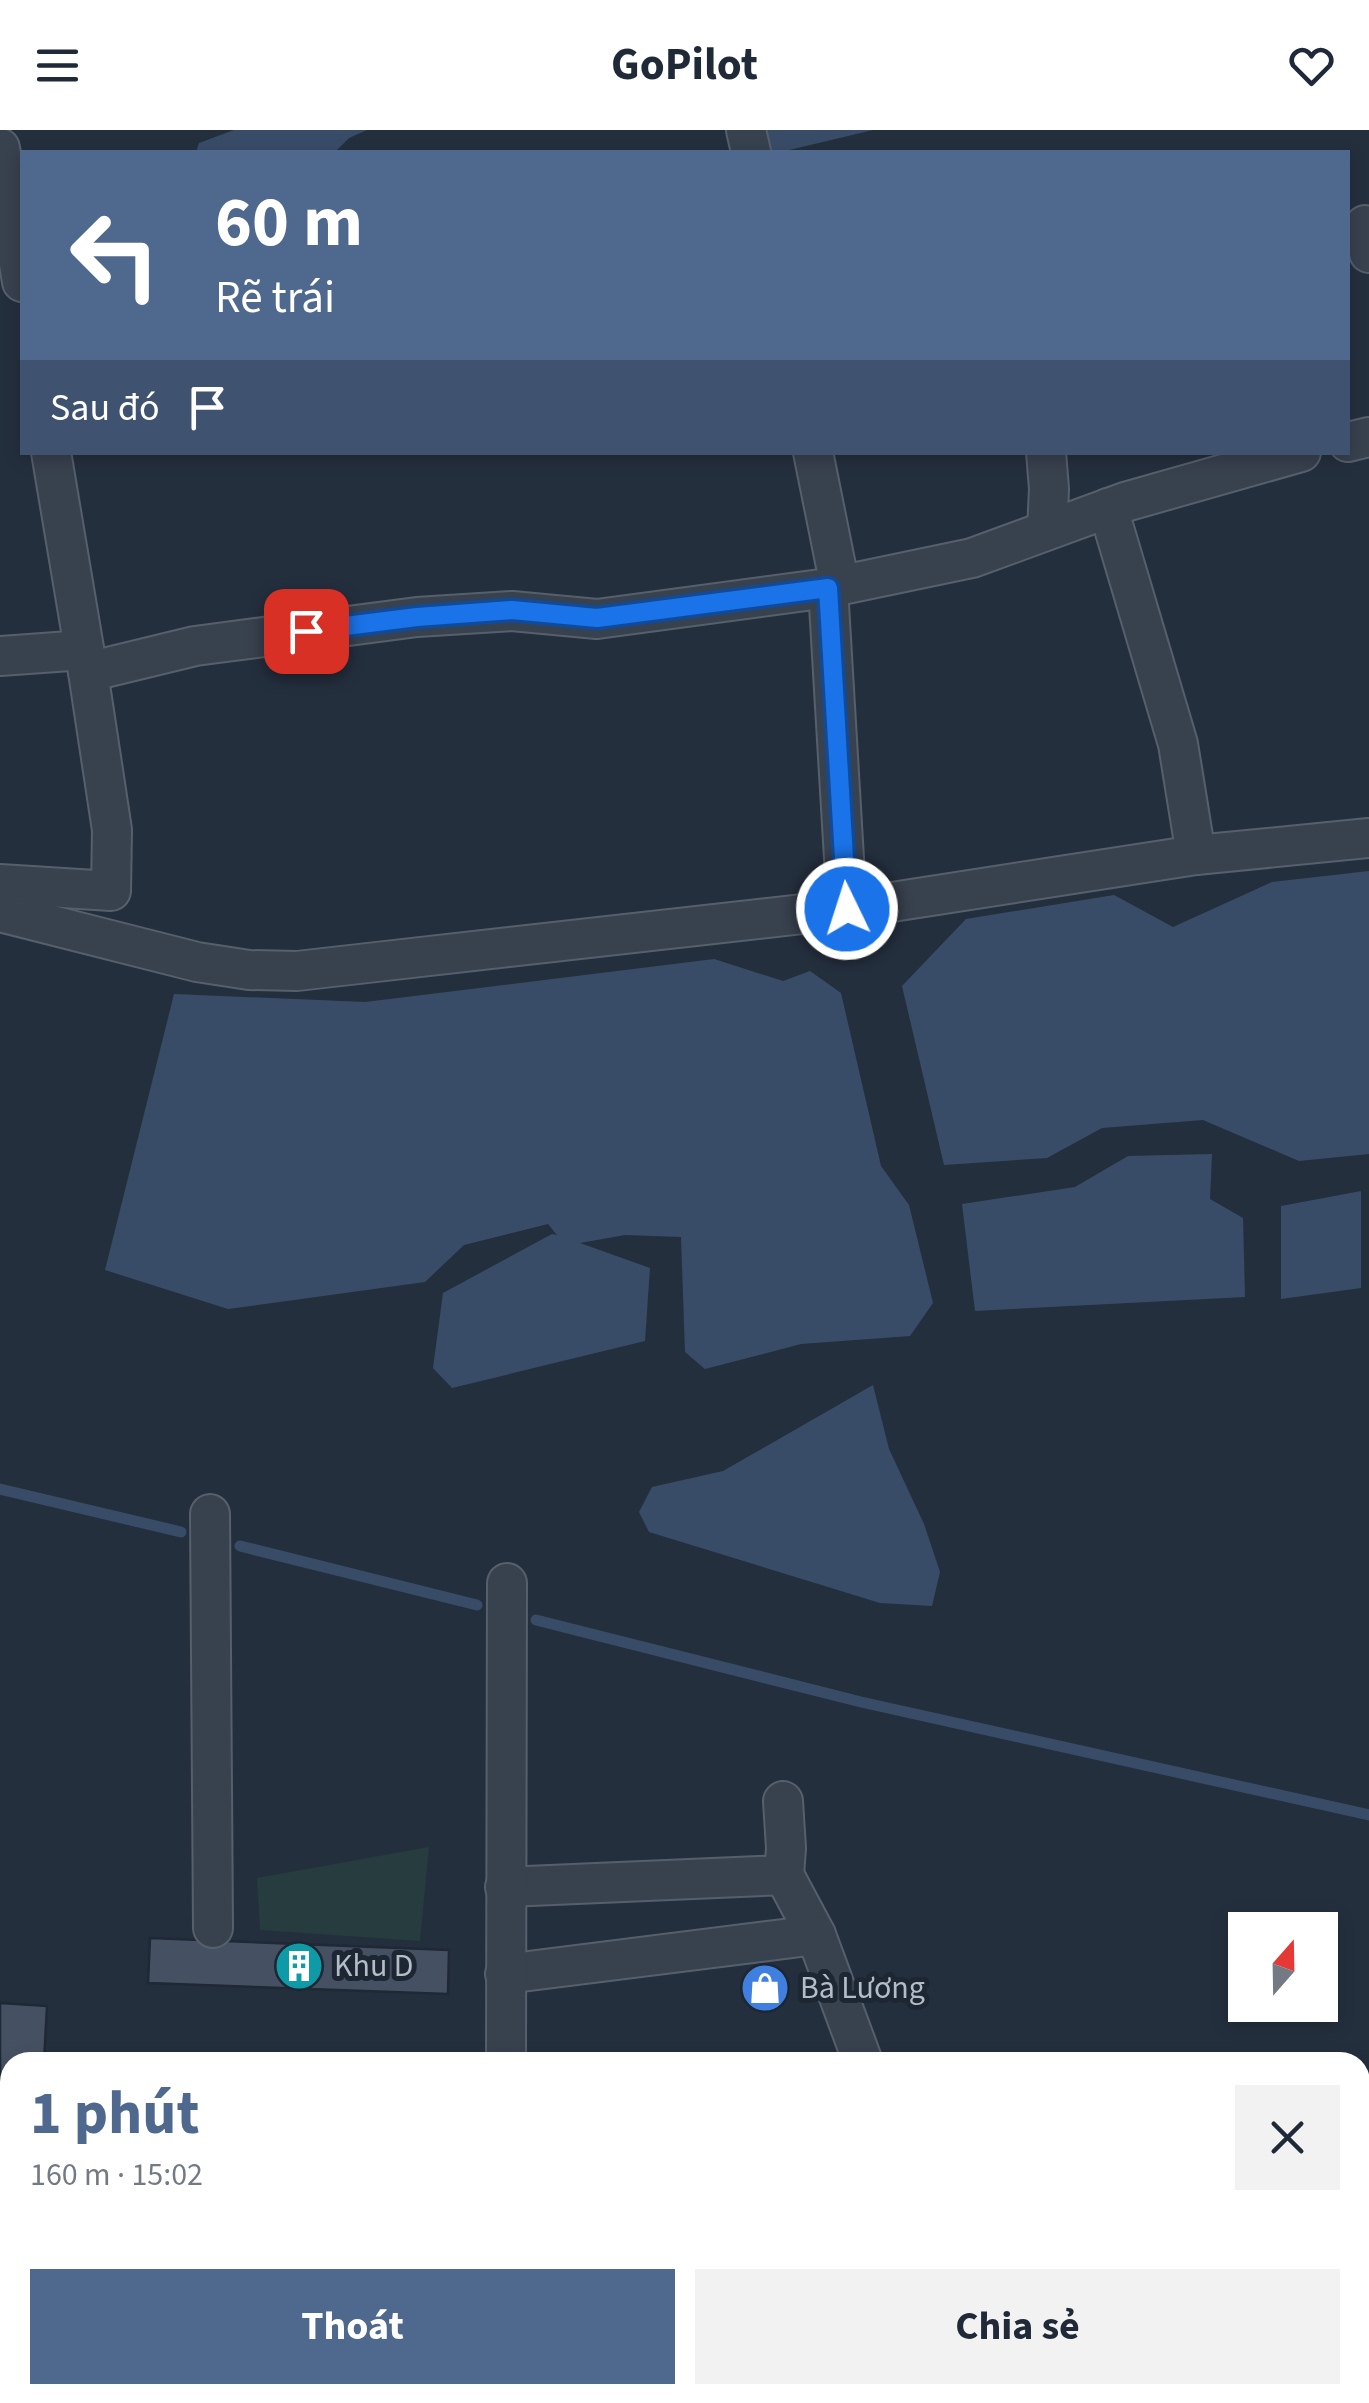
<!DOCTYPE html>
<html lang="vi">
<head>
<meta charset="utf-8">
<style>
	body { margin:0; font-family:"Source Sans 3",sans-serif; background:#f2f2f3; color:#1f2937; height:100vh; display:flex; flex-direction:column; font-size:38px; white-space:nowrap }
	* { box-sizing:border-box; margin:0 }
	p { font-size:32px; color:#747a83 }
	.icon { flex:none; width:55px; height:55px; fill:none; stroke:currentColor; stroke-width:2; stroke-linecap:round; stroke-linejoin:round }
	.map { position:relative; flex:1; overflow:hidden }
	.panel { position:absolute; left:0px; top:1922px; width:1370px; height:352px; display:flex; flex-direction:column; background:#fff; border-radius:30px 30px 0 0; box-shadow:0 5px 15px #0003 }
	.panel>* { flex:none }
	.top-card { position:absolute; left:20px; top:20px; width:1330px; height:305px; border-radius:0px; box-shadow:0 5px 15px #0003; background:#4f688e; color:#fff; overflow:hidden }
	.needle { width:65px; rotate:20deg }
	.controls { position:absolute; left:1228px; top:1782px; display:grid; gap:20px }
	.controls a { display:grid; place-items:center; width:110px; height:110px; border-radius:0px; background:#fff; box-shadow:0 5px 15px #0003; font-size:50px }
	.pin { position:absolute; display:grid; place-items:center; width:85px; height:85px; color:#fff; margin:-42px; border-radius:20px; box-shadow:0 5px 15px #0006 }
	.me { position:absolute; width:110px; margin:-55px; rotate:356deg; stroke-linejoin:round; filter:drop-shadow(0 0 8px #0008) }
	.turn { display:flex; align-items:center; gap:35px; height:210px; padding:0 30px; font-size:45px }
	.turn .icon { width:130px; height:130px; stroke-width:2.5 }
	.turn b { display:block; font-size:70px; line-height:85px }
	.then { display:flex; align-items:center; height:95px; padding:0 30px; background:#0003; gap:20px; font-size:38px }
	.round { display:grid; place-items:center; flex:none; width:105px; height:105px; border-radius:0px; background:#f2f2f3 }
	.summary { display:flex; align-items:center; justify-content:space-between; height:170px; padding:0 30px }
	h1 { font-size:60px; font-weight:700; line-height:75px; color:#4f688e }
	.action { display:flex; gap:20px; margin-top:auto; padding:20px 30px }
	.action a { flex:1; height:115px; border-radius:0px; background:#4f688e; color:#fff; font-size:40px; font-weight:700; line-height:115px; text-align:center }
	.action a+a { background:#f2f2f3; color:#1f2937 }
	header { display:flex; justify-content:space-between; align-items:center; height:130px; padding:0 30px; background:#fff; font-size:45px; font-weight:700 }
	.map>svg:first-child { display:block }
	.green { fill:#263c3f }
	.water { fill:#394c67 }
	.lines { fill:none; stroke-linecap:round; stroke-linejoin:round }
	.stream { stroke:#394c67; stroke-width:11 }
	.building { fill:#455162; stroke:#1f2835; stroke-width:2.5 }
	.minor-casing { stroke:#565f6c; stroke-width:42 }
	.major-casing { stroke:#414a57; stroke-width:52 }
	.minor { stroke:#38414e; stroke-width:38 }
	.major { stroke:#56606e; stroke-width:48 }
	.route-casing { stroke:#114b97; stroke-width:25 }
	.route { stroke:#1a73e8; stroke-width:18 }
	.labels { text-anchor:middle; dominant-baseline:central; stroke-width:10; stroke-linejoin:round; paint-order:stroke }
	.poi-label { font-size:32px; fill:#b4bcc9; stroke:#1d2633; text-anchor:start }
</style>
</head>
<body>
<header><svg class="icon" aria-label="menu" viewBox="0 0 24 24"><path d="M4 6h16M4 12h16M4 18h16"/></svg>GoPilot<svg class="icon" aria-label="heart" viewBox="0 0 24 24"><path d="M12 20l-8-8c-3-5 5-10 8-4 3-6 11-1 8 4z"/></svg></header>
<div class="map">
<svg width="1369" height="2273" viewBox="0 0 1369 2273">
	<rect width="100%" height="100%" fill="#242f3e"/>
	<!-- green -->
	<polygon class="green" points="429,1717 420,1811 260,1800 257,1748"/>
	<!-- water -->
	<g class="water">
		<polygon points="234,0 367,0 349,8 335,22 196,22 199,13"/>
		<polygon points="743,0 873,0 781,22 748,22"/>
		<polygon points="1369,741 1369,1024 1299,1031 1203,990 1102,998 1047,1028 944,1035 902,856 966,789 1114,765 1173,797 1272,752"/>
		<polygon points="714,829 783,851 810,841 841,863 881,1036 909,1075 933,1173 910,1206 801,1214 705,1239 685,1222 681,1107 625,1105 580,1113 650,1138 645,1211 452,1258 433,1238 443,1163 552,1104 557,1105 548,1094 464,1115 425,1152 228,1179 105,1140 174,864 365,872"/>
		<polygon points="1212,1024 1210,1069 1243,1088 1245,1167 975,1181 962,1074 1075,1057 1128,1026"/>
		<polygon points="1361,1061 1361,1158 1281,1169 1281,1076"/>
		<polygon points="873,1255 889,1319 924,1394 940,1442 932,1476 880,1473 649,1402 639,1382 652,1357 723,1341"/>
	</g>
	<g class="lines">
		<!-- stream -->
		<g class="stream">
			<polyline points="0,1359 181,1402"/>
			<polyline points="240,1416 477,1475"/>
			<polyline points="536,1490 861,1572 1369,1685"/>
		</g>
	</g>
	<!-- building -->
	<g class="building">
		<polygon points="150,1808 449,1820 448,1864 148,1853"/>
		<polygon points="0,1873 47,1876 44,1932 10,1932 10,2213 0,2212"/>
		<polygon points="162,1927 462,1929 462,1932 162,1932"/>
	</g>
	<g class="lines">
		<!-- minor casing -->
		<g class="minor-casing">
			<g id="minor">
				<polyline points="746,0 751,22"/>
				<polyline points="0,18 22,152"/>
				<polyline points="1365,95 1369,123"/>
				<polyline points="1348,312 1369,307"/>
				<polyline points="813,322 840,456"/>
				<polyline points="1046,322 1049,359 1047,400"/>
				<polyline points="1108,378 1178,614 1196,725"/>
				<polyline points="828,458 847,779"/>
				<polyline points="0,526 84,520"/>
				<polyline points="88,542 195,516 417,487 512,481 597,489 828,458 972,428 1125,372 1301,322"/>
				<polyline points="0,754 111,761 112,700 88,542 51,322"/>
				<polyline points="0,782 197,832 249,840 297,841 847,779 1196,725 1369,708"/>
				<polyline points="210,1384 213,1798"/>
				<polyline points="783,1671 786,1718 784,1745"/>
				<polyline points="505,1757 784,1745 816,1805 863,1932"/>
				<polyline points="505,1844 816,1805"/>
				<polyline points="506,1932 507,1453"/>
				<polyline points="9,2260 9,2273"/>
				<polyline points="110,2265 266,2273"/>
				<polyline points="301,2265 302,2273"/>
				<polyline points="808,2265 809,2273"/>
			</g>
		</g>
		<!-- major casing -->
		<g class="major-casing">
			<g id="major">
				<polyline points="1360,2024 1369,2019"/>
				<polyline points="879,2273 892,2265"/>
			</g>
		</g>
		<!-- minor -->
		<use href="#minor" class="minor"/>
		<!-- major -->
		<use href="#major" class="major"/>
	</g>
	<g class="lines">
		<!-- route casing -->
		<g class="route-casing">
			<polyline id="route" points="306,501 417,487 512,480 597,488 828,458 847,779"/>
		</g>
		<!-- route -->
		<use href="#route" class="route"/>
	</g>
	<!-- icons -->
	<defs>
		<g id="building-disc" transform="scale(2.5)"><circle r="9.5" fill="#0f9aa8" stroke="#1d2633"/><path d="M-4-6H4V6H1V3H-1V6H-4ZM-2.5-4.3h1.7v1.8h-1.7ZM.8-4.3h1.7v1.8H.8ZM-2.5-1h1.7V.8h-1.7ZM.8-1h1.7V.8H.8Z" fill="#fff"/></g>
		<g id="shop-disc" transform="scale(2.5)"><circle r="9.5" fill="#3f7fe0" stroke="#1d2633"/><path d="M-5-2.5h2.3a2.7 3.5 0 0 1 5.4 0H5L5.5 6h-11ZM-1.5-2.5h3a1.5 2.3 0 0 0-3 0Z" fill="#fff"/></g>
	</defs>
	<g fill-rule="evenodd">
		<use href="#building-disc" x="299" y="1836"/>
		<use href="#shop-disc" x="765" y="1858"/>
	</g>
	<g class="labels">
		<!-- poi labels -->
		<g class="poi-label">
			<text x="334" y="1836">Khu D</text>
			<text x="800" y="1858">Bà Lương</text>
		</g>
	</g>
</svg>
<div class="controls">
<a><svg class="needle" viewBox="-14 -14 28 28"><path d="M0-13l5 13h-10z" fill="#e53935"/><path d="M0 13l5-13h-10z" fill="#747a83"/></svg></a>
</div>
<div class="pin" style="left:306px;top:501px;background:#d93025"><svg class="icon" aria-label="arrive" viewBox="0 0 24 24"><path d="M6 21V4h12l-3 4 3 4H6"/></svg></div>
<svg class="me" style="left:847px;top:779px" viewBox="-20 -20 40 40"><circle r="17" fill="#1a73e8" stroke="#fff" stroke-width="3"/><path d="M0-11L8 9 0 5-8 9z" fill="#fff"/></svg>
<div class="top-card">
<div class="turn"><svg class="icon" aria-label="left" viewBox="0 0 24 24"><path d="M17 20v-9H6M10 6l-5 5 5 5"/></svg><div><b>60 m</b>Rẽ trái</div></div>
<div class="then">Sau đó<svg class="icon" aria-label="arrive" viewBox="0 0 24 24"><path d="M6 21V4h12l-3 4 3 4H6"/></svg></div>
</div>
<section class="panel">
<div class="summary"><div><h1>1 phút</h1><p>160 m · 15:02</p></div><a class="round"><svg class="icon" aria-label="close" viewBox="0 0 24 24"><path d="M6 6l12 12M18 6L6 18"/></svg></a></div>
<div class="action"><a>Thoát</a><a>Chia sẻ</a></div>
</section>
</div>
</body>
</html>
